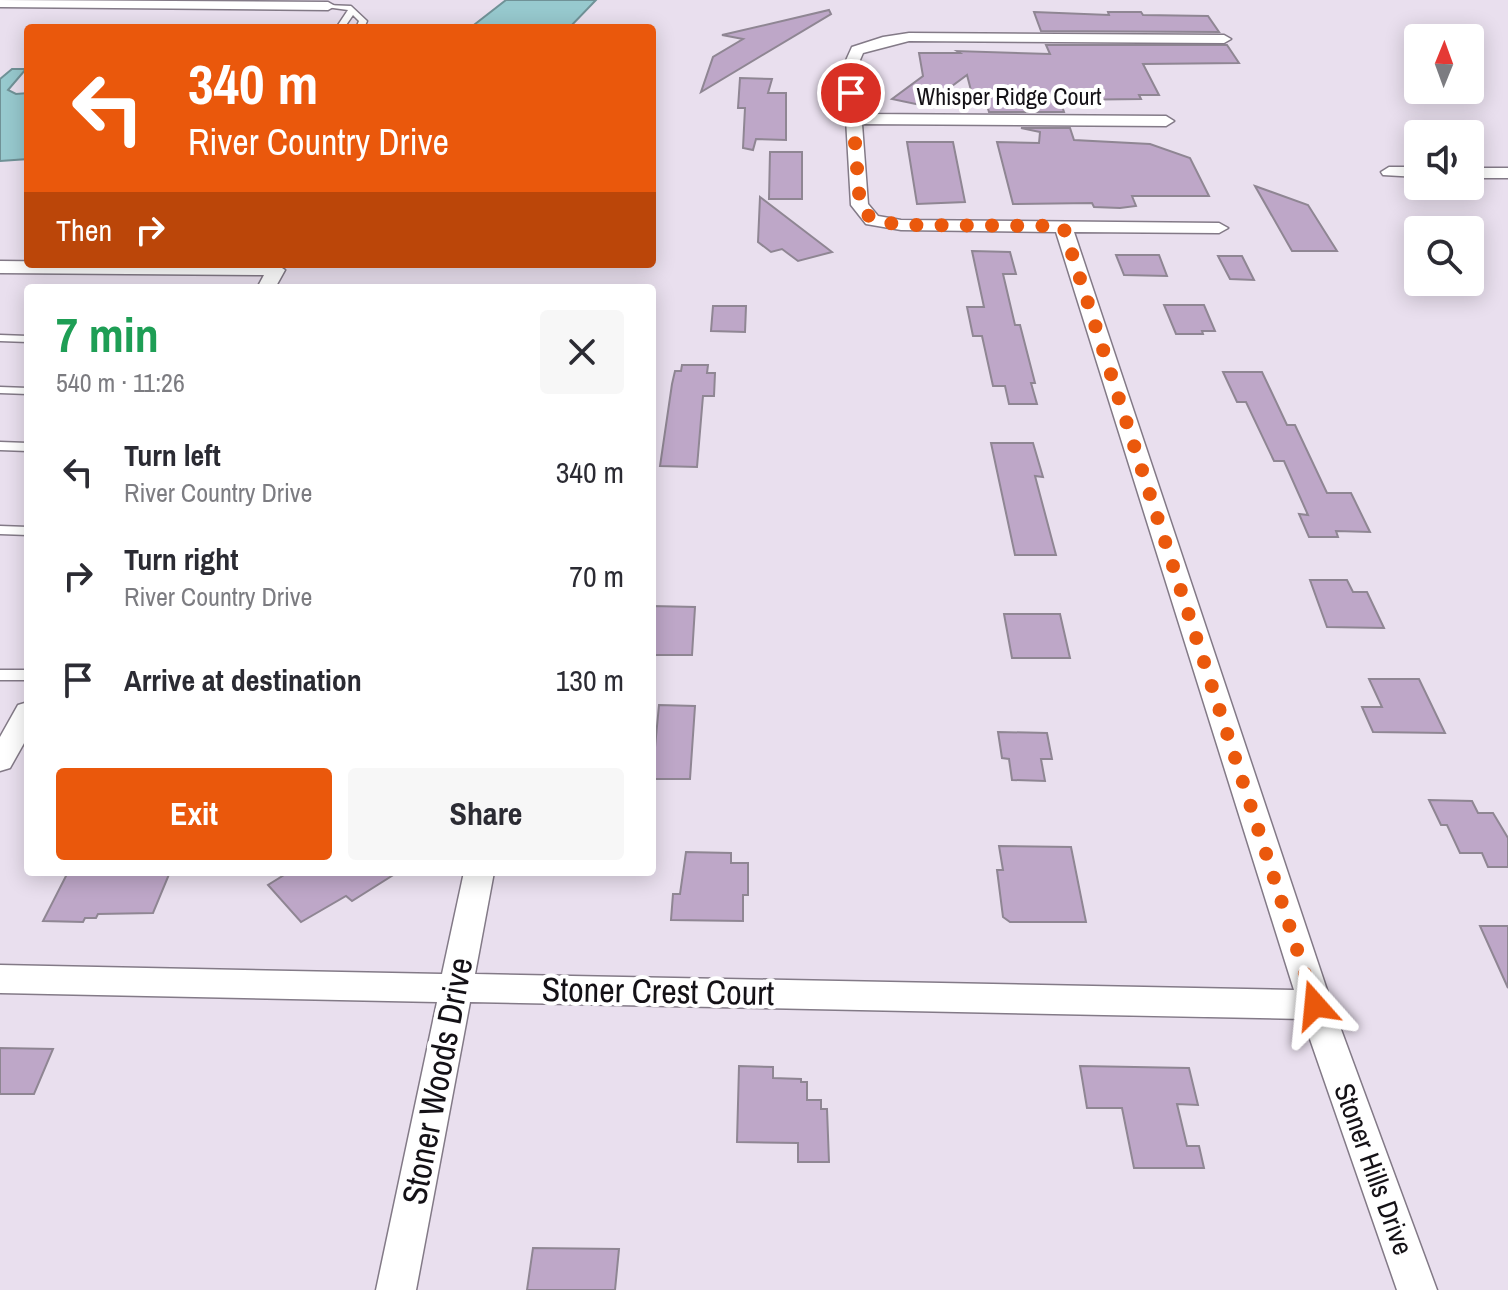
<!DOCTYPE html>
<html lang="en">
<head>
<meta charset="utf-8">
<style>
	body { margin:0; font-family:"Archivo Narrow",sans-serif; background:#f7f7f7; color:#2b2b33; height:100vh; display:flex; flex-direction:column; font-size:30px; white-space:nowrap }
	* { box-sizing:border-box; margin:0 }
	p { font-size:26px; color:#7c7c81 }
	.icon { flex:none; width:44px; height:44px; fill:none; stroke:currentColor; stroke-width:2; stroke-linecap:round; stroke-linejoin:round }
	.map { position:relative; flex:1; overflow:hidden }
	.side { position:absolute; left:24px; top:284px; width:632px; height:592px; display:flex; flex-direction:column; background:#fff; border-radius:8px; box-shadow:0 4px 20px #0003 }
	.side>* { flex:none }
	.guide { position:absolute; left:24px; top:24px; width:632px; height:244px; border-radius:8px; box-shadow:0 4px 20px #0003; background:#ea580c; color:#fff; overflow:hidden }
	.needle { width:52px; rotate:1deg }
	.buttons { position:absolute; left:1404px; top:24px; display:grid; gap:16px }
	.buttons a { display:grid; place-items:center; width:80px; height:80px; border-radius:8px; background:#fff; box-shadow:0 4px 20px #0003; font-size:40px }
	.pin { position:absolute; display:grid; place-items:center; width:68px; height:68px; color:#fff; margin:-34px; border:4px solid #fff; border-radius:50%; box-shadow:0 2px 8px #0007 }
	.me { position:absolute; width:88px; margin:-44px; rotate:342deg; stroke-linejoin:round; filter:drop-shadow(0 0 6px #0008) }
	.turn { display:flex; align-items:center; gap:28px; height:168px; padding:0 32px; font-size:36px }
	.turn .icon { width:104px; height:104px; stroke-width:2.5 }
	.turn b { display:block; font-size:56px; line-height:68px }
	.then { display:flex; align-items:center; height:76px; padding:0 32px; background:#0003; gap:16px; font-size:30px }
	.round { display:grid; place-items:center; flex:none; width:84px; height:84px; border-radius:8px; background:#f7f7f7 }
	.overview { display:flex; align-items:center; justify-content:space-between; height:136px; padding:0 32px }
	h1 { font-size:48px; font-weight:700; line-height:60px; color:#1e9e55 }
	.cta { display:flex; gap:16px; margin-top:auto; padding:16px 32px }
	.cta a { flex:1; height:92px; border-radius:8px; background:#ea580c; color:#fff; font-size:32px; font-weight:700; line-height:92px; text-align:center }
	.cta a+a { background:#f7f7f7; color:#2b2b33 }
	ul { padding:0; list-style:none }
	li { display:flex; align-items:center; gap:24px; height:104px; padding:0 32px }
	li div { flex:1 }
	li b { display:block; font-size:30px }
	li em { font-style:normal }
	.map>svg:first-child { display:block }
	.water { fill:#97c9ce; stroke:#709297; stroke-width:2 }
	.building { fill:#bea7c8; stroke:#8f8693; stroke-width:2 }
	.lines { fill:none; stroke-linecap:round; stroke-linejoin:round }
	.lane-casing { stroke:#837a87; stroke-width:3 }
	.street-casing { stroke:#837a87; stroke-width:3 }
	.lane { fill:#fff; fill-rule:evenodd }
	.street { fill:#fff; fill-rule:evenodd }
	.route { stroke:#ea580c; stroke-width:14; stroke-dasharray:0 25.2 }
	.labels { text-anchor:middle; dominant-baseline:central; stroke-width:8; stroke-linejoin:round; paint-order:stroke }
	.far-street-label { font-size:24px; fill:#141116; stroke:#fff }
	.street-label { font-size:28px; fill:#141116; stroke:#fff }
	.near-street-label { font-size:34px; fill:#141116; stroke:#fff }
</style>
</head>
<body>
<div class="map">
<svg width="1508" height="1290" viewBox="0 0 1508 1290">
	<rect width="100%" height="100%" fill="#e9dfee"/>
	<!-- water -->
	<g class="water">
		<polygon points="506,0 596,0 569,28 470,28"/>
		<polygon points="12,69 26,69 8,90 16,94 28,93 28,159 0,161 0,79"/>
	</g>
	<!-- building -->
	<g class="building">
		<polygon points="829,10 831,14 701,92 713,57 743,39 722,35"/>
		<polygon points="1034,12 1109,15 1108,12 1141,12 1143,15 1208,16 1219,32 1041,31"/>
		<polygon points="1046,45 1227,45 1239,63 1143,64 1159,95 1139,95 1141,99 1060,100 1064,112 989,112 986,102 974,102 967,75 925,106 892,99 923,76 919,53 960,53 957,51 1050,54"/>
		<polygon points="740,78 772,79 768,93 786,93 786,140 756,139 753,150 743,148 745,108 738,108"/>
		<polygon points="1021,128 1070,128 1074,140 1150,144 1190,158 1209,196 1132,196 1136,206 1120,208 1094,207 1092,203 1013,204 997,142 1039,143 1040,132"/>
		<polygon points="907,142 953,142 965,202 917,204"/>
		<polygon points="770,152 802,152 802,199 769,199"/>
		<polygon points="1255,186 1308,205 1337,251 1292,251"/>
		<polygon points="760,197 832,252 798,261 782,249 771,252 758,242"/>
		<polygon points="972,251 1010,252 1016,274 1003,274 1015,325 1020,325 1035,383 1031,383 1037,404 1009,404 1005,386 993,386 982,336 973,336 967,307 984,307"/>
		<polygon points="1116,255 1159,255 1167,276 1124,275"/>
		<polygon points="1218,256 1242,256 1254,280 1230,279"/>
		<polygon points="1164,305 1204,305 1215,331 1202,331 1203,334 1176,334"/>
		<polygon points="713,306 746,306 745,332 711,331"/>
		<polygon points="682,365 708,365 707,373 715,373 714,396 703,396 697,467 660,466 672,384 675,371 681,371"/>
		<polygon points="1223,372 1262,372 1287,425 1295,425 1327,493 1351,493 1370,532 1336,531 1338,537 1309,537 1299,514 1308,515 1284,461 1274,461 1246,402 1237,402"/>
		<polygon points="991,443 1033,443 1043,477 1035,476 1056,555 1015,555"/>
		<polygon points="1310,580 1347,580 1353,592 1367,592 1384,628 1327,627"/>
		<polygon points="652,606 695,607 692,655 652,655"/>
		<polygon points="1004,614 1060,614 1070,658 1012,658"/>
		<polygon points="1369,679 1419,679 1445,733 1373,732 1362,707 1382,707"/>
		<polygon points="659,705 695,706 690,779 652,779"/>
		<polygon points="998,732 1047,733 1052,759 1041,759 1045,781 1012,780 1009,759 1002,758"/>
		<polygon points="1429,800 1472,801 1478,813 1493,813 1508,838 1508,867 1488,867 1482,853 1460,853 1447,825 1441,825"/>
		<polygon points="999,846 1071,847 1086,922 1010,922 1003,917 997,870 1003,870"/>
		<polygon points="686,852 731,853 731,863 748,863 748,895 743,895 743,921 671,920 673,894 680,894"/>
		<polygon points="68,872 170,872 153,913 98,914 96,918 85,918 83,922 43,921"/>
		<polygon points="289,872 398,872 352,901 346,896 301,922 268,885"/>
		<polygon points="1480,926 1508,926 1508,988"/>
		<polygon points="0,1048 53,1049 34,1094 0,1094"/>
		<polygon points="739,1066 773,1067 773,1078 801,1079 801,1082 807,1082 807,1100 821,1100 821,1109 827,1109 829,1162 798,1162 798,1143 737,1142"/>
		<polygon points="1080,1066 1189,1068 1198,1105 1177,1104 1187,1146 1199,1146 1204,1168 1134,1168 1122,1108 1087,1108"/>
		<polygon points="533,1248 619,1249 615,1290 527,1290"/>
	</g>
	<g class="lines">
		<!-- lane casing -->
		<g class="lane-casing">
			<g id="lane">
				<polygon points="326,5 351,6 367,21 364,28 356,28 359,21 353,15 344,28 336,28 348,10 326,7"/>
				<polygon points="0,335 28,336 28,342 0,341"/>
				<polygon points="0,387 28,388 28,394 0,393"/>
				<polygon points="0,442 28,443 28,451 0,450"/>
				<polygon points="0,526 28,527 28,535 0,534"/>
				<rect x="0" y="670" width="28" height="10"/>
			</g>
		</g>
		<!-- street casing -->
		<g class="street-casing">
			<g id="street">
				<polygon points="0,0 328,2 335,6 328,10 0,7"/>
				<polygon points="909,33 1224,35 1231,39 1224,43 909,41 863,53 857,67 861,114 1166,116 1174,121 1166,126 862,124 868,204 878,216 901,220 1219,223 1228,228 1219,233 1074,232 1332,1005 1437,1290 1397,1290 1303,1019 470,1002 416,1290 376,1290 437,1002 0,993 0,965 442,974 464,872 494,872 475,974 1294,990 1056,232 901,230 866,224 851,205 843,67 852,47 883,37"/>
				<polygon points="1389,167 1418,167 1418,177 1383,175 1381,172"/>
				<rect x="1470" y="168" width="38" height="10"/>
				<polygon points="0,261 276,264 285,270 275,288 257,288 264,275 0,273"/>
				<polygon points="28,702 28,736 10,768 0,771 0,737 18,705"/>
			</g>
		</g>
		<!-- lane -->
		<use href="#lane" class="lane"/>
		<!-- street -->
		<use href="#street" class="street"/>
	</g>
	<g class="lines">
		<!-- route -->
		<polyline class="route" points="851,93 860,205 872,220 901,225 1063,226 1315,1005"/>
	</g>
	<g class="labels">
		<!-- far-street labels -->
		<g class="far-street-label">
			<text x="1009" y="96">Whisper Ridge Court</text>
		</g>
		<!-- street labels -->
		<g class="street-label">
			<text transform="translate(1374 1169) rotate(70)">Stoner Hills Drive</text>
		</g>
		<!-- near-street labels -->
		<g class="near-street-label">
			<text transform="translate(658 991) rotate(1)">Stoner Crest Court</text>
			<text transform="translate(437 1081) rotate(-79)">Stoner Woods Drive</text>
		</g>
	</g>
</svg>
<div class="buttons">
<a><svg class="needle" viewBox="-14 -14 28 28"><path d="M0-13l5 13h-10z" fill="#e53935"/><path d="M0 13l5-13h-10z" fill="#7c7c81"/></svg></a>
<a><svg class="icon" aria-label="sound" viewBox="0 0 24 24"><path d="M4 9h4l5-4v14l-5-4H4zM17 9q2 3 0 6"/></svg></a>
<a><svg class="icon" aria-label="search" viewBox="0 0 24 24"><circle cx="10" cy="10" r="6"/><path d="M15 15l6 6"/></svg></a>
</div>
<div class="pin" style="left:851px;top:93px;background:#d93025"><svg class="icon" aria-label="arrive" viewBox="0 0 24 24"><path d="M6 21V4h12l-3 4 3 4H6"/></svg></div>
<svg class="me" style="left:1315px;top:1005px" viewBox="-20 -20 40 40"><path d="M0-17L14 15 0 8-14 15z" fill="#ea580c" stroke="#fff" stroke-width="4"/></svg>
<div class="guide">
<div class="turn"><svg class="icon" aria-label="left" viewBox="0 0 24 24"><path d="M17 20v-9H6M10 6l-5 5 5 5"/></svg><div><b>340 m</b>River Country Drive</div></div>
<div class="then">Then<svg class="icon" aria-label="right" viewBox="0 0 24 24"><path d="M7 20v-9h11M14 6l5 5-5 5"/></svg></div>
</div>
<section class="side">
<div class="overview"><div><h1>7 min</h1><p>540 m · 11:26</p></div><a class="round"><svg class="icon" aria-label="close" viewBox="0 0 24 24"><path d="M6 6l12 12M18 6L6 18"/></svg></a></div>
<ul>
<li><svg class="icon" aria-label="left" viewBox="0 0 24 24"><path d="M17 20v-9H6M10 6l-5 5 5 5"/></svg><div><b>Turn left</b><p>River Country Drive</p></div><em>340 m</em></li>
<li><svg class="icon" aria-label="right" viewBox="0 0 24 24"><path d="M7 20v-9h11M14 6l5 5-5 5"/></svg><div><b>Turn right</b><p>River Country Drive</p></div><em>70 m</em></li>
<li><svg class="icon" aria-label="arrive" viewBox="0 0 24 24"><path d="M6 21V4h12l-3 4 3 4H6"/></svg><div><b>Arrive at destination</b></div><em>130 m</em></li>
</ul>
<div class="cta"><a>Exit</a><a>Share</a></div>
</section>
</div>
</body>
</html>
